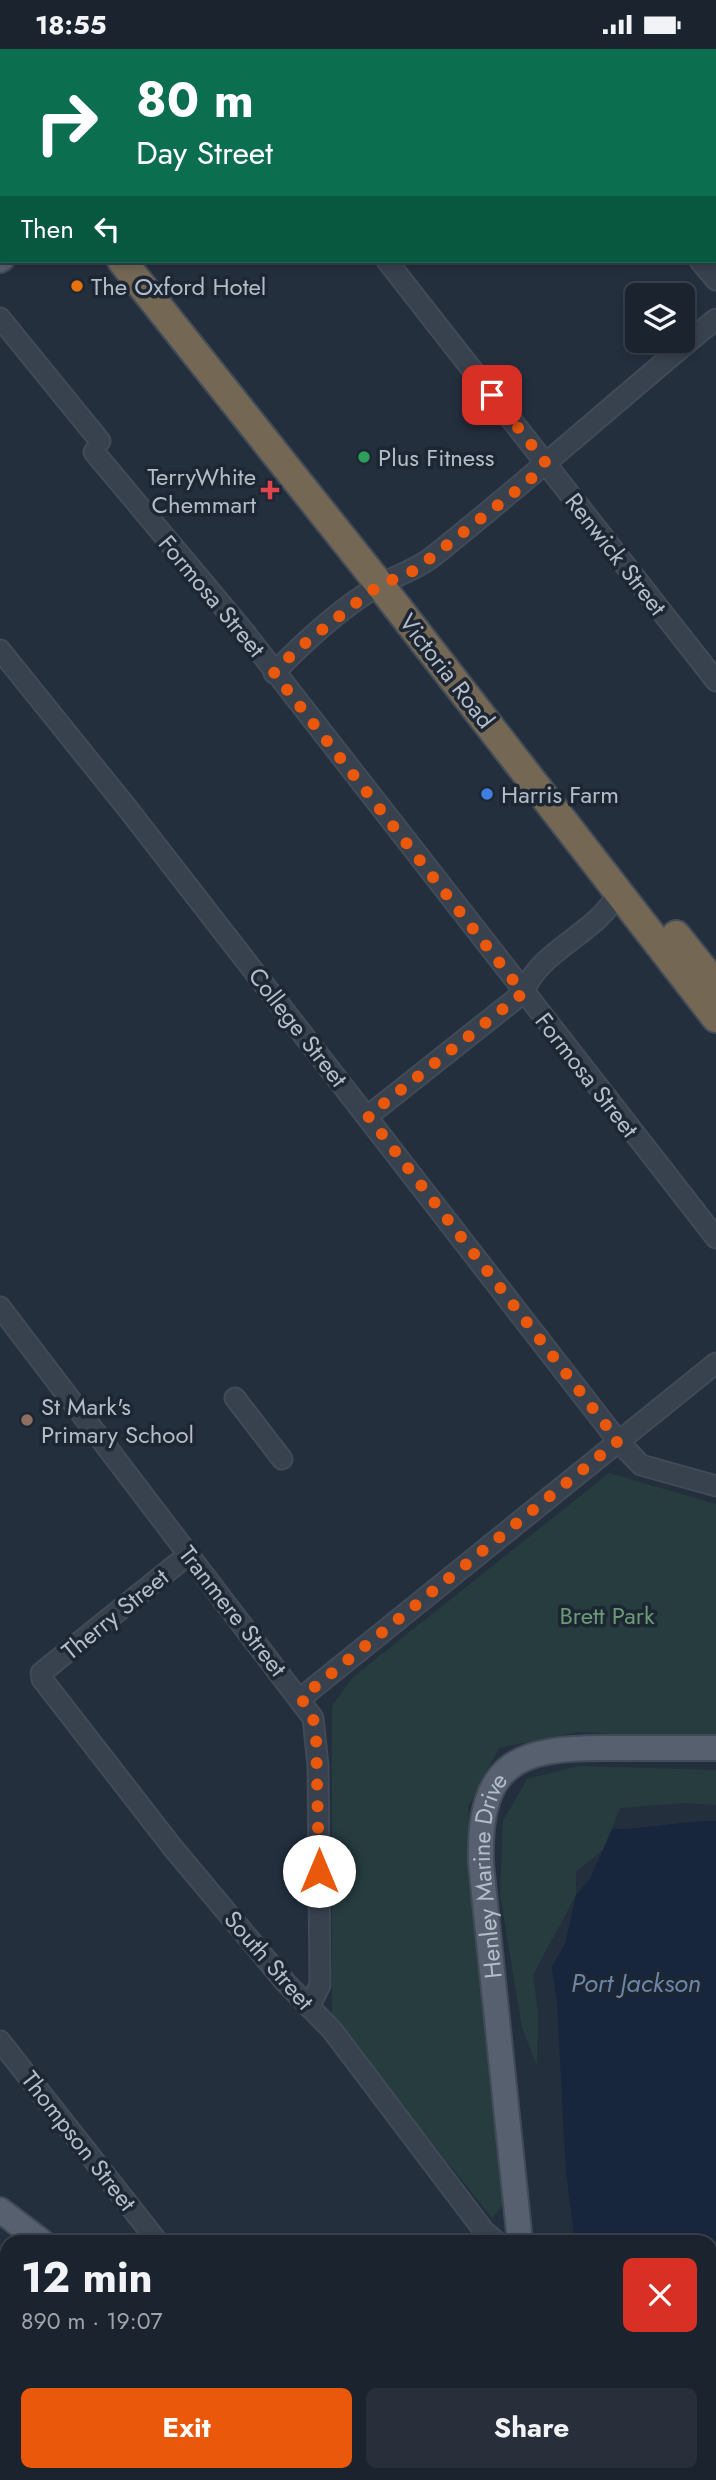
<!DOCTYPE html>
<html lang="en">
<head>
<meta charset="utf-8">
<style>
	body { margin:0; font-family:Jost,sans-serif; background:#282f3a; color:#f1f3f6; height:100vh; display:flex; flex-direction:column; font-size:26px; white-space:nowrap }
	* { box-sizing:border-box; margin:0 }
	p { font-size:23px; color:#a0a4aa }
	.icon { flex:none; width:38px; height:38px; fill:none; stroke:currentColor; stroke-width:2; stroke-linecap:round; stroke-linejoin:round }
	.map { position:relative; flex:1; overflow:hidden }
	.details { position:absolute; left:0px; top:2186px; width:718px; height:247px; display:flex; flex-direction:column; background:#1b232e; border-radius:21px 21px 0 0; box-shadow:0 4px 10px #0003,0 0 0 2px #39404a }
	.details>* { flex:none }
	.top-card { position:absolute; left:0px; top:0px; width:718px; height:214px; box-shadow:0 4px 10px #0003,0 0 0 2px #39404a; background:#0b6e4f; color:#fff; overflow:hidden }
	.tools { position:absolute; left:625px; top:234px; display:grid; gap:14px }
	.tools a { display:grid; place-items:center; width:70px; height:70px; border-radius:10px; background:#1b232e; box-shadow:0 4px 10px #0003,0 0 0 2px #39404a; font-size:35px }
	.pin { position:absolute; display:grid; place-items:center; width:60px; height:60px; color:#fff; margin:-30px; border-radius:14px; box-shadow:0 4px 10px #0006 }
	.me { position:absolute; width:77px; margin:-38px; rotate:0deg; stroke-linejoin:round; filter:drop-shadow(0 0 5px #0008) }
	.turn { display:flex; align-items:center; gap:24px; height:147px; padding:0 21px; font-size:32px }
	.turn .icon { width:91px; height:91px; stroke-width:2.5 }
	.turn b { display:block; font-size:49px; line-height:60px }
	.then { display:flex; align-items:center; height:66px; padding:0 21px; background:#0003; gap:14px; font-size:26px }
	.round { display:grid; place-items:center; flex:none; width:74px; height:74px; border-radius:10px; background:#282f3a }
	.overview { display:flex; align-items:center; justify-content:space-between; height:119px; padding:0 21px }
	h1 { font-size:42px; font-weight:700; line-height:52px }
	.cta { display:flex; gap:14px; margin-top:auto; padding:14px 21px }
	.cta a { flex:1; height:80px; border-radius:10px; background:#ea580c; color:#fff; font-size:28px; font-weight:700; line-height:80px; text-align:center }
	.cta a+a { background:#282f3a; color:#f1f3f6 }
	.status { display:flex; justify-content:space-between; align-items:center; height:49px; padding:0 35px; background:#1b232e; direction:ltr }
	.status svg { height:19px; fill:currentColor }
	.map>svg:first-child { display:block }
	.green { fill:#263c3f }
	.water { fill:#17263c }
	.lines { fill:none; stroke-linecap:round; stroke-linejoin:round }
	.minor-casing { stroke:#414a57; stroke-width:23 }
	.major-casing { stroke:#414a57; stroke-width:28 }
	.highway-casing { stroke:#434c59; stroke-width:32 }
	.minor { stroke:#38414e; stroke-width:19 }
	.major { stroke:#56606e; stroke-width:24 }
	.highway { stroke:#746855; stroke-width:28 }
	.route { stroke:#ea580c; stroke-width:12; stroke-dasharray:0 21.6 }
	.food-dot { fill:#e8710a; stroke:#1d2633; stroke-width:2.5 }
	.leisure-dot { fill:#2e9e5b; stroke:#1d2633; stroke-width:2.5 }
	.health-dot { fill:#e0444e; stroke:#1d2633; stroke-width:2.5 }
	.shop-dot { fill:#3f7fe0; stroke:#1d2633; stroke-width:2.5 }
	.education-dot { fill:#8d6e63; stroke:#1d2633; stroke-width:2.5 }
	.labels { text-anchor:middle; dominant-baseline:central; stroke-width:7; stroke-linejoin:round; paint-order:stroke }
	.poi-label { font-size:24px; fill:#b4bcc9; stroke:#1d2633; text-anchor:start }
	.street-label { font-size:24px; fill:#b4bcc9; stroke:#1d2633 }
	.park-label { font-size:24px; fill:#6b9a76; stroke:#1d2633 }
	.water-label { font-size:26px; font-style:italic; fill:#6d86a8; stroke:#1d2633 }
</style>
</head>
<body>
<div class="status"><b>18:55</b><svg viewBox="0 0 49 12"><path d="M0 12V9h3v3zM5 12V6h3v6zM10 12V3h3v9zM15 12V0h3v12zM26 1h20v11H26zM47 4h2v5h-2z"/></svg></div>
<div class="map">
<svg width="716" height="2431" viewBox="0 0 716 2431">
	<rect width="100%" height="100%" fill="#242f3e"/>
	<!-- green -->
	<g class="green">
		<polygon points="609,1424 716,1455 716,1691 579,1683 499,1699 468,1758 503,2156 492,2169 332,1969 332,1657 353,1628"/>
		<polygon points="579,1717 716,1721 716,1756 686,1754 620,1759 605,1799 576,1823 576,1846 533,1926 538,1962 537,2017 522,1979 500,1845 503,1772 527,1730"/>
	</g>
	<!-- water -->
	<path class="water" d="M716,1772V2431H0V2218L7,2222V2426H710V2193H575L566,2124L557,1955L552,1918L565,1895L576,1846L590,1830L612,1780C647,1780 681,1772 716,1772Z"/>
	<g class="lines">
		<!-- minor casing -->
		<g class="minor-casing">
			<g id="minor">
				<polyline points="140,0 141,2"/>
				<polyline points="522,0 523,2"/>
				<polyline points="268,2 270,0"/>
				<polyline points="387,212 716,632"/>
				<polyline points="700,212 716,231"/>
				<polyline points="0,269 100,392"/>
				<polyline points="94,403 242,580 716,1189"/>
				<polyline points="0,601 128,760 618,1392 641,1416 716,1437"/>
				<path d="M274,624C303,594 343,557 380,536C397,526 415,521 431,509C528,432 620,349 716,270"/>
				<path d="M368,1067L523,944C541,899 598,885 619,842"/>
				<polyline points="0,1258 313,1669 318,1716 320,1936 309,1958"/>
				<polyline points="235,1349 282,1410"/>
				<polyline points="41,1624 188,1506"/>
				<polyline points="42,1630 173,1799 286,1934 332,1981 484,2182 497,2193"/>
				<polyline points="301,1649 716,1314"/>
				<polyline points="0,1992 158,2193"/>
			</g>
		</g>
		<!-- major casing -->
		<g class="major-casing">
			<g id="major">
				<polyline points="0,211 2,210"/>
				<polyline points="0,2161 42,2193"/>
				<path id="s1" d="M520,2193L481,1815C478,1714 516,1698 609,1699C644,1699 680,1699 716,1699"/>
			</g>
		</g>
		<!-- highway casing -->
		<g class="highway-casing">
			<g id="highway">
				<polyline points="0,33 2,35"/>
				<polyline points="0,65 2,67"/>
				<polyline points="122,212 380,536 716,969"/>
				<polyline points="676,886 716,936"/>
			</g>
		</g>
		<!-- minor -->
		<use href="#minor" class="minor"/>
		<!-- major -->
		<use href="#major" class="major"/>
		<!-- highway -->
		<use href="#highway" class="highway"/>
	</g>
	<g class="lines">
		<!-- route -->
		<polyline class="route" points="319,1822 316,1685 313,1669 301,1649 618,1392 368,1067 523,944 274,624 294,603 366,546 380,536 415,521 530,431 545,413 492,346"/>
	</g>
	<!-- markers -->
	<circle class="food-dot" cx="77" cy="237" r="7"/>
	<circle class="leisure-dot" cx="364" cy="408" r="7"/>
	<path class="health-dot" d="M266.5 430.5h7v7h7v7h-7v7h-7v-7h-7v-7h7z"/>
	<circle class="shop-dot" cx="487" cy="745" r="7"/>
	<circle class="education-dot" cx="27" cy="1371" r="7"/>
	<g class="labels">
		<!-- poi labels -->
		<g class="poi-label">
			<text x="91" y="237">The Oxford Hotel</text>
			<text x="378" y="408">Plus Fitness</text>
			<text x="256" y="427" text-anchor="end">TerryWhite<tspan x="256" dy="28">Chemmart</tspan></text>
			<text x="501" y="745">Harris Farm</text>
			<text x="41" y="1357">St Mark's<tspan x="41" dy="28">Primary School</tspan></text>
		</g>
		<!-- street labels -->
		<g class="street-label">
			<text transform="translate(616 505) rotate(52)">Renwick Street</text>
			<text transform="translate(212 547) rotate(50)">Formosa Street</text>
			<text transform="translate(447 622) rotate(52)">Victoria Road</text>
			<text transform="translate(298 978) rotate(52)">College Street</text>
			<text transform="translate(587 1026) rotate(52)">Formosa Street</text>
			<text transform="translate(233 1562) rotate(52)">Tranmere Street</text>
			<text transform="translate(115 1565) rotate(-39)">Therry Street</text>
			<text stroke="none"><textPath href="#s1" startOffset="369">Henley Marine Drive</textPath></text>
			<text transform="translate(269 1911) rotate(49)">South Street</text>
			<text transform="translate(79 2092) rotate(52)">Thompson Street</text>
		</g>
		<!-- park labels -->
		<g class="park-label">
			<text x="607" y="1566">Brett Park</text>
		</g>
		<!-- water labels -->
		<g class="water-label">
			<text x="636" y="1934">Port Jackson</text>
		</g>
	</g>
</svg>
<div class="tools">
<a><svg class="icon" aria-label="layers" viewBox="0 0 24 24"><path d="M12 4l9 5-9 5-9-5zM3 14l9 5 9-5"/></svg></a>
</div>
<div class="pin" style="left:492px;top:346px;background:#d93025"><svg class="icon" aria-label="arrive" viewBox="0 0 24 24"><path d="M6 21V4h12l-3 4 3 4H6"/></svg></div>
<svg class="me" style="left:319px;top:1822px" viewBox="-20 -20 40 40"><circle r="19" fill="#fff"/><path d="M0-13L10 11 0 6-10 11z" fill="#ea580c"/></svg>
<div class="top-card">
<div class="turn"><svg class="icon" aria-label="right" viewBox="0 0 24 24"><path d="M7 20v-9h11M14 6l5 5-5 5"/></svg><div><b>80 m</b>Day Street</div></div>
<div class="then">Then<svg class="icon" aria-label="left" viewBox="0 0 24 24"><path d="M17 20v-9H6M10 6l-5 5 5 5"/></svg></div>
</div>
<section class="details">
<div class="overview"><div><h1>12 min</h1><p>890 m · 19:07</p></div><a class="round" style="background:#d93025;color:#fff"><svg class="icon" aria-label="close" viewBox="0 0 24 24"><path d="M6 6l12 12M18 6L6 18"/></svg></a></div>
<div class="cta"><a>Exit</a><a>Share</a></div>
</section>
</div>
</body>
</html>
